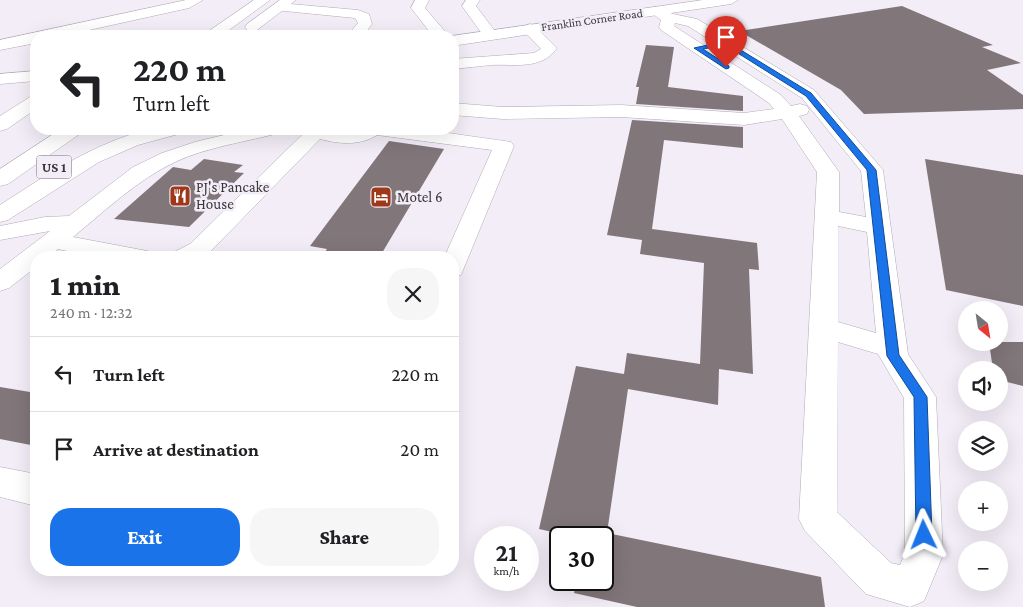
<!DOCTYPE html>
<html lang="en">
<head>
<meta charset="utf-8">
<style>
	body { margin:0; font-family:"Crimson Pro",serif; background:#f6f6f6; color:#202124; height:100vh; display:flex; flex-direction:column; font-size:19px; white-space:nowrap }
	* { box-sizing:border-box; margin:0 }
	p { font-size:16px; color:#757577 }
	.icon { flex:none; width:28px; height:28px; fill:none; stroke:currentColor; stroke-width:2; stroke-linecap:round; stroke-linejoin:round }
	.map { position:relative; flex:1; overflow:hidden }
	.sheet { position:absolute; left:30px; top:251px; width:429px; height:325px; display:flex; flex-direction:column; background:#fff; border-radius:20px; box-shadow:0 5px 20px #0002 }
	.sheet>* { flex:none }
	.banner { position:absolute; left:30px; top:30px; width:429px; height:105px; border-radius:20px; box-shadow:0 5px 20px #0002; background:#fff; color:#202124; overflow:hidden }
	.needle { width:32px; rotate:150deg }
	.controls { position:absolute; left:958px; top:301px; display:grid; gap:10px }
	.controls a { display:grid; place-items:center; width:50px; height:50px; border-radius:50%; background:#fff; box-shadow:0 5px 20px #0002; font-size:25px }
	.speed { position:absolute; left:474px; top:526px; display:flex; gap:10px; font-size:25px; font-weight:700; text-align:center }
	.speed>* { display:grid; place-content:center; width:65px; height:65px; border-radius:50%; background:#fff; box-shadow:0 5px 20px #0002; line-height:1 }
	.speed small { font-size:12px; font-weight:400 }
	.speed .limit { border:2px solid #111; border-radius:8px; background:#fff; color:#111 }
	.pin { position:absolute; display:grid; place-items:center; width:42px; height:42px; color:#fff; margin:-51px -21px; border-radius:50% 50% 50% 0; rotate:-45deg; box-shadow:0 0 5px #0007 }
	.pin .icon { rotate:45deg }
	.me { position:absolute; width:55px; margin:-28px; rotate:358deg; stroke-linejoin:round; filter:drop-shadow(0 0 4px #0008) }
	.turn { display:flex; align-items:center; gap:18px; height:105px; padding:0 20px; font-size:22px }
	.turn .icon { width:65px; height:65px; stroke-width:2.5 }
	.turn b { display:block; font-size:35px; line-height:42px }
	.round { display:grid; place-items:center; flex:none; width:52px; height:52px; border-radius:20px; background:#f6f6f6 }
	.overview { display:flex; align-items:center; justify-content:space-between; height:85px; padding:0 20px }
	h1 { font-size:30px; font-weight:800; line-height:38px }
	.button { display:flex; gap:10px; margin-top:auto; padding:10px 20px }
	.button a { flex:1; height:58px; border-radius:20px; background:#1a73e8; color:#fff; font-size:20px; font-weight:800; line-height:58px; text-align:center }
	.button a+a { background:#f6f6f6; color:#202124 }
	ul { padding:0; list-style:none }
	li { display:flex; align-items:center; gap:15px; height:75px; padding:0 20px; border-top:1px solid #e0e0e0 }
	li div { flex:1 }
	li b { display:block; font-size:19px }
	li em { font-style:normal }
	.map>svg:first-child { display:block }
	.building { fill:#81767a }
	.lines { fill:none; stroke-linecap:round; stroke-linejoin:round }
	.minor-casing { stroke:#b0abb4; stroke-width:1 }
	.major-casing { stroke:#b0abb4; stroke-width:1 }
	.highway-casing { stroke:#b0abb4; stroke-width:1 }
	.minor { fill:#fff; fill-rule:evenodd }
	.major { fill:#fff; fill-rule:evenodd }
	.highway { fill:#fff; fill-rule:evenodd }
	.route { fill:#1a73e8; stroke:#114b97 }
	.labels { text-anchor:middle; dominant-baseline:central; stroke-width:5; stroke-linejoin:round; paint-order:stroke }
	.far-street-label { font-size:12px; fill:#3a373b; stroke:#f3edf7 }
	.shield { fill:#f3edf7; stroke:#726e73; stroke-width:1 }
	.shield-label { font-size:14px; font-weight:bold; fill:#3a373b }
	.poi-label { font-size:15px; fill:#3a373b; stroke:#f3edf7; text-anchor:start }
</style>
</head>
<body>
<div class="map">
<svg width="1023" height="607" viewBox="0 0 1023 607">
	<rect width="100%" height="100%" fill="#f3edf7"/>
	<!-- building -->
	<g class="building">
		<polygon points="902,6 993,45 982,47 1021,63 987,70 1023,95 1023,109 864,114 841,90 739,31"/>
		<polygon points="646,45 674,47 668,87 743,96 743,111 636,104 639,87 636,87"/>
		<polygon points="632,120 743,127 743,148 664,140 652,229 757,243 759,270 749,269 753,374 719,369 718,405 628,389 607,533 821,577 825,607 637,607 574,593 577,580 602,580 602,538 579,538 539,529 576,366 624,374 627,353 700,364 704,263 640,254 642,240 607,235"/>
		<polygon points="389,141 444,149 379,258 321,258 327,249 310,246"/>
		<polygon points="204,159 243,165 234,172 244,173 189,227 114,219 173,167 191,170"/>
		<polygon points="925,159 1023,175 1023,306 946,290"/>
		<polygon points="989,342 1023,342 1023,386 999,380 999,370 993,370"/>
		<polygon points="0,387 36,393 36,446 0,439"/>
	</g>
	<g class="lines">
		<!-- minor casing -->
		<g class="minor-casing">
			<g id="minor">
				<polygon points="186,0 203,0 189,8 62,36 36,36 36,43 0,50 0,40"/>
				<polygon points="415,0 429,0 425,8 449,36 433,36 411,8"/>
				<polygon points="466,0 480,0 476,6 498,35 495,38 485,38 462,6"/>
				<polygon points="279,3 358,10 369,14 372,24 363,36 347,36 358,23 355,18 274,10 272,7"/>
				<path d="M656,7L673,14L697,19L814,90L883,170L908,354L936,397L943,555L924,601L910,607L866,594L805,531L799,519L817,172L782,119L744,125L621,117L503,119L452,115V103L503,107L621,105L744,113L774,109L769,103L661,30L659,27L661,20L649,11L651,8ZM675,23L688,26L802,98L861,171L866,217L839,212V172L799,116L807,114L809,110L807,106L800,104L791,106L781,95L674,26ZM838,226L867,232L876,333L838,322ZM838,342L878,354L904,398L905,554L900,565L891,563L837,512Z"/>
				<path d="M530,24L535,26L557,48C542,70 515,64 492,65C479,66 466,68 452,69V59L534,53L541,49L522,29L525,26Z"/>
				<polygon points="36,96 36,109 7,129 0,131 0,116 30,97"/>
				<path d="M249,129H282L279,133C245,142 207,147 175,162C137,180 105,211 73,237L142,250L151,252L154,258H99L58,249L48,258H36V267L9,288L0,291V269L50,231L0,240V226L45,217L69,216L133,167L162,153L195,142Z"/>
				<path d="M295,129L349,131L360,129H420L511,142L514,146L461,275L452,277V258H444L492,150L377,135C360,146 339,144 320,139L208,254L202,258H171L174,252L190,244L302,135Z"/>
				<polygon points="0,467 36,474 36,506 0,497"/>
			</g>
		</g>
		<!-- major casing -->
		<g class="major-casing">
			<g id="major">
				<polygon points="703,0 738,0 731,4 452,46 452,36"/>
				<polygon points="36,71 36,81 0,84 0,74"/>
			</g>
		</g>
		<!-- highway casing -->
		<g class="highway-casing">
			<g id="highway">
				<polygon points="254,0 270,0 221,36 203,36 206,33"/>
				<polygon points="280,0 296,0 257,30 247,30 245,27 247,24"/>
				<polygon points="61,129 84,129 81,133 8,184 0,186 0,169"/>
				<path d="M150,129H185L182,133L138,145L99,162L8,220L0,222V205C48,174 94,143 150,129Z"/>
			</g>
		</g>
		<!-- minor -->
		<use href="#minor" class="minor"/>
		<!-- major -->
		<use href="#major" class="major"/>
		<!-- highway -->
		<use href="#highway" class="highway"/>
	</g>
	<!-- route -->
	<polygon class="route" points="726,41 811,93 876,170 899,355 927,397 932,535 929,540 924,542 918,540 916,535 914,397 887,356 867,170 806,96 725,45 703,49 729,66 729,68 726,69 694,48"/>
	<!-- icons -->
	<defs>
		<g id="restaurant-square" transform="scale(1.125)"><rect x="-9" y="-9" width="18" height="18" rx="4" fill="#9f3719" stroke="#f3edf7"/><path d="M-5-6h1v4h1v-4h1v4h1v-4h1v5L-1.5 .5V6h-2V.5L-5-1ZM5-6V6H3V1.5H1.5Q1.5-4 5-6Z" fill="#fff"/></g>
		<g id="hotel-square" transform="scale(1.125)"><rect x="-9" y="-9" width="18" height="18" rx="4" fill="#9f3719" stroke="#f3edf7"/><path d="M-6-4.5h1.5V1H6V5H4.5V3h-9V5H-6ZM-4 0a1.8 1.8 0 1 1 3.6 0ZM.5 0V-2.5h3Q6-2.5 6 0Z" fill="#fff"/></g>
	</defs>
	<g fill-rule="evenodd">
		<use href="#restaurant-square" x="180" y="196"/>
		<use href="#hotel-square" x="381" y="197"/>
	</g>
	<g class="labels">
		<!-- far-street labels -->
		<g class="far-street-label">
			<text transform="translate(592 20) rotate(-8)">Franklin Corner Road</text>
		</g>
		<!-- shield labels -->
		<rect class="shield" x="36.5" y="155.5" width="35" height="23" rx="4"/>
		<g class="shield-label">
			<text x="54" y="167">US 1</text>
		</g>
		<!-- poi labels -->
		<g class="poi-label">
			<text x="196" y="187">PJ's Pancake<tspan x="196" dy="17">House</tspan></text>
			<text x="397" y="197">Motel 6</text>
		</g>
	</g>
</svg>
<div class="controls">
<a><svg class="needle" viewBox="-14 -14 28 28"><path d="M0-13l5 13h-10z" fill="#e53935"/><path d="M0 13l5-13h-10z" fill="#757577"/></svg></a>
<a><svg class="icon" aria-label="sound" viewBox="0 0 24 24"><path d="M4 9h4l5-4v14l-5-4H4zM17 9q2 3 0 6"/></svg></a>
<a><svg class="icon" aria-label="layers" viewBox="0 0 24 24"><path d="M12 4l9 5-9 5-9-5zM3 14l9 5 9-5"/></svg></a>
<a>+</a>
<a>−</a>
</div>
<div class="speed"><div>21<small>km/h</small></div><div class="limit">30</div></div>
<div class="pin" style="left:726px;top:67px;background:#d93025"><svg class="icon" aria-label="arrive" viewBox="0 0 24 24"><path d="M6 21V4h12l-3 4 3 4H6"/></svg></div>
<svg class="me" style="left:924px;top:535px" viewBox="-20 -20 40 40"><path d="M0-17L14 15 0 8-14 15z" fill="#1a73e8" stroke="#fff" stroke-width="4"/></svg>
<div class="banner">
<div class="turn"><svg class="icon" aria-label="left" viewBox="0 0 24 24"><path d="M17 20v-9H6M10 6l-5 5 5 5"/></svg><div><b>220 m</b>Turn left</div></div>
</div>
<section class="sheet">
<div class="overview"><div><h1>1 min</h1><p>240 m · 12:32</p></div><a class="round"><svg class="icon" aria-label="close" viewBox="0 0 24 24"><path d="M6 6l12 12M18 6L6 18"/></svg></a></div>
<ul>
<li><svg class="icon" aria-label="left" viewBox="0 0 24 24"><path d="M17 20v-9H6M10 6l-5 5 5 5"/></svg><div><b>Turn left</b></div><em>220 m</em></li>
<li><svg class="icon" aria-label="arrive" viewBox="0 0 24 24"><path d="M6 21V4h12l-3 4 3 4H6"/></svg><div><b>Arrive at destination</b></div><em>20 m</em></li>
</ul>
<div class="button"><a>Exit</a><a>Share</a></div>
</section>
</div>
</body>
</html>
